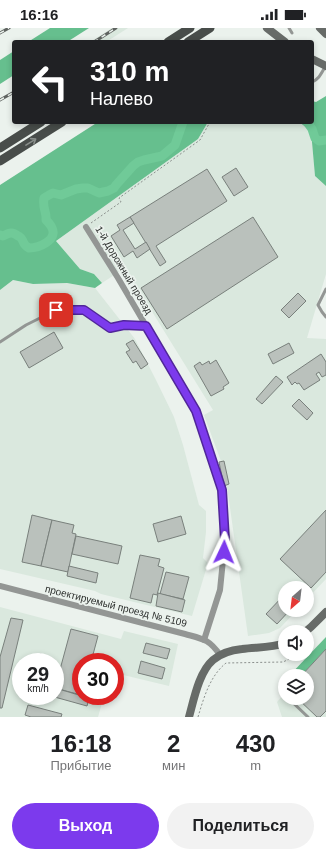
<!DOCTYPE html>
<html lang="ru">
<head>
<meta charset="utf-8">
<style>
	body { margin:0; font-family:Arial,sans-serif; background:#f2f2f2; color:#202124; height:100vh; display:flex; flex-direction:column; font-size:15px; white-space:nowrap }
	* { box-sizing:border-box; margin:0 }
	p { font-size:13px; color:#757577 }
	.icon { flex:none; width:22px; height:22px; fill:none; stroke:currentColor; stroke-width:2; stroke-linecap:round; stroke-linejoin:round }
	.map { position:relative; height:689px; overflow:hidden }
	.side { display:flex; flex-direction:column; background:#fff; flex:1 }
	.side>* { flex:none }
	.guide { position:absolute; left:12px; top:12px; width:302px; height:84px; border-radius:4px; box-shadow:0 2px 6px #0003; background:#202124; color:#fff; overflow:hidden }
	.needle { width:26px; rotate:208deg }
	.buttons { position:absolute; left:278px; top:553px; display:grid; gap:8px }
	.buttons a { display:grid; place-items:center; width:36px; height:36px; border-radius:50%; background:#fff; box-shadow:0 2px 6px #0003; font-size:20px }
	.speed { position:absolute; left:12px; top:625px; display:flex; gap:8px; font-size:20px; font-weight:700; text-align:center }
	.speed>* { display:grid; place-content:center; width:52px; height:52px; border-radius:50%; background:#fff; box-shadow:0 2px 6px #0003; line-height:1 }
	.speed small { font-size:10px; font-weight:400 }
	.speed .limit { border:6px solid #d22; background:#fff; color:#111 }
	.pin { position:absolute; display:grid; place-items:center; width:34px; height:34px; color:#fff; margin:-17px; border-radius:8px; box-shadow:0 2px 6px #0006 }
	.me { position:absolute; width:44px; margin:-22px; rotate:2deg; stroke-linejoin:round; filter:drop-shadow(0 0 3px #0008) }
	.turn { display:flex; align-items:center; gap:14px; height:84px; padding:0 12px; font-size:18px }
	.turn .icon { width:52px; height:52px; stroke-width:2.5 }
	.turn b { display:block; font-size:28px; line-height:34px }
	.eta { display:flex; justify-content:space-evenly; align-items:center; height:68px; text-align:center }
	.eta b { font-size:24px; font-weight:700; line-height:28px }
	.primary-button { display:flex; gap:8px; margin-top:auto; padding:8px 12px }
	.primary-button a { flex:1; height:46px; border-radius:24px; background:#7c3aed; color:#fff; font-size:16px; font-weight:700; line-height:46px; text-align:center }
	.primary-button a+a { background:#f2f2f2; color:#202124 }
	.status { display:flex; justify-content:space-between; align-items:center; height:28px; padding:0 20px; background:#fff; direction:ltr }
	.status svg { height:11px; fill:currentColor }
	.map>svg:first-child { display:block }
	.built { fill:#dae8de; fill-rule:evenodd }
	.forest { fill:#66bf8e }
	.lines { fill:none; stroke-linecap:round; stroke-linejoin:round }
	.river { stroke:#70ca98; stroke-width:9 }
	.building { fill:#bac1bc; stroke:#79807c }
	.path { stroke:#8b908d; stroke-width:1; stroke-dasharray:2 2; stroke-linecap:butt }
	.lane { stroke:#939694; stroke-width:3 }
	.street { stroke:#939694; stroke-width:6 }
	.secondary { stroke:#676b68; stroke-width:8 }
	.primary { stroke:#484d4a; stroke-width:9 }
	.rail-casing { stroke:#5f6360; stroke-width:3 }
	.rail { stroke:#ebf2ed; stroke-width:1.5; stroke-dasharray:4.5; stroke-linecap:butt }
	.oneway { stroke:#898f8b }
	.route-casing { stroke:#51269a; stroke-width:10 }
	.route { stroke:#7c3aed; stroke-width:7 }
	.labels { text-anchor:middle; dominant-baseline:central; stroke-width:3.5; stroke-linejoin:round; paint-order:stroke }
	.street-label { font-size:10px; fill:#2e312f; stroke:#ebf2ed }
</style>
</head>
<body>
<div class="status"><b>16:16</b><svg viewBox="0 0 49 12"><path d="M0 12V9h3v3zM5 12V6h3v6zM10 12V3h3v9zM15 12V0h3v12zM26 1h20v11H26zM47 4h2v5h-2z"/></svg></div>
<div class="map">
<svg width="326" height="689" viewBox="0 0 326 689">
	<rect width="100%" height="100%" fill="#ebf2ed"/>
	<!-- built -->
	<g class="built">
		<polygon points="112,0 128,0 106,14 90,14"/>
		<polygon points="208,94 299,94 311,103 315,148 326,158 326,246 307,310 326,311 326,551 307,571 307,560 285,560 285,582 297,582 280,600 269,605 248,608 225,444 204,387 213,382 125,240 102,255 94,246 80,241 56,213 198,111"/>
		<polygon points="13,252 33,256 67,255 95,260 135,311 156,352 174,389 183,417 199,477 206,483 206,504 203,530 208,535 192,588 101,566 95,563 0,541 0,262"/>
		<path d="M0,579L121,611L124,603L178,616L169,658L115,645V634H81V668H104L98,689H0ZM21,634H55V668H21Z"/>
		<polygon points="326,621 326,689 282,689 277,674 285,665 285,670 307,670 307,648"/>
	</g>
	<!-- forest -->
	<g class="forest">
		<polygon points="50,0 89,0 67,14 28,14"/>
		<polygon points="14,23 14,47 0,56 0,32"/>
		<polygon points="326,68 326,158 315,148 311,103 299,94 312,94 312,73 316,74"/>
		<polygon points="98,94 208,94 198,111 56,213 80,241 94,246 102,255 95,260 67,255 33,256 13,252 0,262 0,157"/>
		<polygon points="326,609 326,621 301,648 289,648"/>
	</g>
	<g class="lines">
		<!-- river -->
		<g class="river">
			<polyline points="307,94 312,101 315,110 319,113 326,112"/>
			<path d="M0,207L3,208C9,205 12,203 18,208C19,208 20,209 21,210C25,215 22,216 29,220C39,220 58,212 52,200C51,197 48,194 46,192C47,184 42,180 44,170L49,167L53,165L61,167L76,161L83,160H88L99,165L108,163L114,160L116,157L133,138L138,134L144,132L162,128L175,117L183,94"/>
		</g>
	</g>
	<!-- building -->
	<g class="building">
		<polygon points="236,140 248,159 234,168 222,149"/>
		<polygon points="207,141 227,173 156,218 166,234 160,238 130,189"/>
		<polygon points="130,189 134,195 123,202 135,221 146,214 150,221 137,230 133,223 124,229 111,208 120,202 117,197"/>
		<polygon points="253,189 278,229 167,301 141,260"/>
		<polygon points="298,265 306,273 289,290 281,282"/>
		<polygon points="54,304 63,320 29,340 20,324"/>
		<polygon points="133,312 148,336 141,341 136,333 133,335 126,324 130,322 126,316"/>
		<polygon points="289,315 294,325 273,336 268,326"/>
		<polygon points="321,326 326,334 326,347 322,349 319,344 316,346 320,352 304,362 299,355 297,356 295,354 292,357 287,349"/>
		<polygon points="216,332 229,355 223,359 224,361 211,368 194,338 200,334 202,337 209,333 210,336"/>
		<polygon points="276,348 283,354 262,376 256,371"/>
		<polygon points="299,371 313,385 307,392 292,378"/>
		<polygon points="224,433 229,456 224,458 219,434"/>
		<polygon points="326,482 326,544 311,560 280,531"/>
		<polygon points="32,487 52,492 41,538 22,534"/>
		<polygon points="181,488 186,506 158,514 153,496"/>
		<polygon points="52,492 74,497 72,505 76,506 68,544 41,538"/>
		<polygon points="76,508 122,518 118,536 72,526"/>
		<polygon points="140,527 160,531 158,538 164,540 157,567 153,566 151,575 130,570"/>
		<polygon points="69,538 98,545 96,555 67,548"/>
		<polygon points="166,544 189,549 183,571 160,566"/>
		<polygon points="158,565 185,572 182,584 156,578"/>
		<polygon points="285,566 285,582 290,582 277,596 266,586"/>
		<polygon points="11,590 23,592 2,680 0,680 0,629"/>
		<polygon points="71,601 98,608 91,634 81,634 81,667 55,660"/>
		<polygon points="146,615 170,621 167,631 143,625"/>
		<polygon points="326,621 326,683 320,689 317,689 297,670 307,670 307,648 301,648"/>
		<polygon points="40,626 47,628 46,634 38,634"/>
		<polygon points="141,633 165,640 162,651 138,645"/>
		<polygon points="55,660 89,670 87,678 51,668 55,668"/>
		<polygon points="28,677 62,686 61,689 31,689 25,687"/>
	</g>
	<g class="lines">
		<!-- path -->
		<g class="path">
			<polyline points="91,195 121,174 119,170 200,112 210,94"/>
			<path d="M198,689C204,669 210,648 226,635L283,634L300,626"/>
		</g>
		<!-- lane -->
		<g class="lane">
			<polyline points="289,0 292,5"/>
			<path d="M312,54C319,51 321,46 325,39"/>
			<polyline points="326,261 318,277 322,284 326,289"/>
			<polyline points="0,314 26,297 56,282 84,282 110,300 124,297 146,298"/>
			<polyline points="284,667 285,667"/>
			<polyline points="288,670 308,689"/>
		</g>
		<!-- street -->
		<g class="street">
			<polyline points="86,199 118,250 196,383 222,462 225,512 220,562 204,612"/>
			<path d="M0,558L185,606C203,611 209,611 220,627"/>
		</g>
		<!-- secondary -->
		<g class="secondary">
			<polyline points="267,0 285,14"/>
			<polyline points="320,0 326,6"/>
			<polyline points="312,31 326,38"/>
			<polyline points="305,604 311,599 326,584"/>
			<path d="M189,689C194,671 199,644 213,632C221,625 232,622 242,621C257,619 271,620 285,615"/>
		</g>
		<!-- primary -->
		<g class="primary">
			<polyline points="168,14 190,0"/>
			<polyline points="188,14 210,0"/>
			<polyline points="0,120 41,94"/>
			<polyline points="0,133 62,94"/>
		</g>
		<!-- rail casing -->
		<g class="rail-casing">
			<g id="rail">
				<polyline points="0,5 9,0"/>
				<polyline points="94,14 116,0"/>
				<polyline points="0,72 14,64"/>
			</g>
		</g>
		<!-- rail -->
		<use href="#rail" class="rail"/>
	</g>
	<!-- one-way arrows -->
	<defs><path id="oneway-shaft" d="M-6 0H5M1.5-3L5.5 0L1.5 3" fill="none" stroke-width="1.6" stroke-linecap="round" stroke-linejoin="round"/></defs>
	<use class="oneway" href="#oneway-shaft" transform="translate(31 114) rotate(-32)"/>
	<g class="lines">
		<!-- route casing -->
		<g class="route-casing">
			<polyline id="route" points="56,282 84,282 110,300 124,297 146,298 196,383 222,462 225,512 224,524"/>
		</g>
		<!-- route -->
		<use href="#route" class="route"/>
	</g>
	<g class="labels">
		<!-- street labels -->
		<g class="street-label">
			<text transform="translate(124 242) rotate(59)">1-й Дорожный проезд</text>
			<text transform="translate(116 578) rotate(14)">проектируемый проезд № 5109</text>
		</g>
	</g>
</svg>
<div class="buttons">
<a><svg class="needle" viewBox="-14 -14 28 28"><path d="M0-13l5 13h-10z" fill="#e53935"/><path d="M0 13l5-13h-10z" fill="#757577"/></svg></a>
<a><svg class="icon" aria-label="sound" viewBox="0 0 24 24"><path d="M4 9h4l5-4v14l-5-4H4zM17 9q2 3 0 6"/></svg></a>
<a><svg class="icon" aria-label="layers" viewBox="0 0 24 24"><path d="M12 4l9 5-9 5-9-5zM3 14l9 5 9-5"/></svg></a>
</div>
<div class="speed"><div>29<small>km/h</small></div><div class="limit">30</div></div>
<div class="pin" style="left:56px;top:282px;background:#d93025"><svg class="icon" aria-label="arrive" viewBox="0 0 24 24"><path d="M6 21V4h12l-3 4 3 4H6"/></svg></div>
<svg class="me" style="left:224px;top:524px" viewBox="-20 -20 40 40"><path d="M0-17L14 15 0 8-14 15z" fill="#7c3aed" stroke="#fff" stroke-width="4"/></svg>
<div class="guide">
<div class="turn"><svg class="icon" aria-label="left" viewBox="0 0 24 24"><path d="M17 20v-9H6M10 6l-5 5 5 5"/></svg><div><b>310 m</b>Налево</div></div>
</div>
</div>
<section class="side">
<div class="eta">
<div><b>16:18</b><p>Прибытие</p></div>
<div><b>2</b><p>мин</p></div>
<div><b>430</b><p>m</p></div>
</div>
<div class="primary-button"><a>Выход</a><a>Поделиться</a></div>
</section>
</body>
</html>
